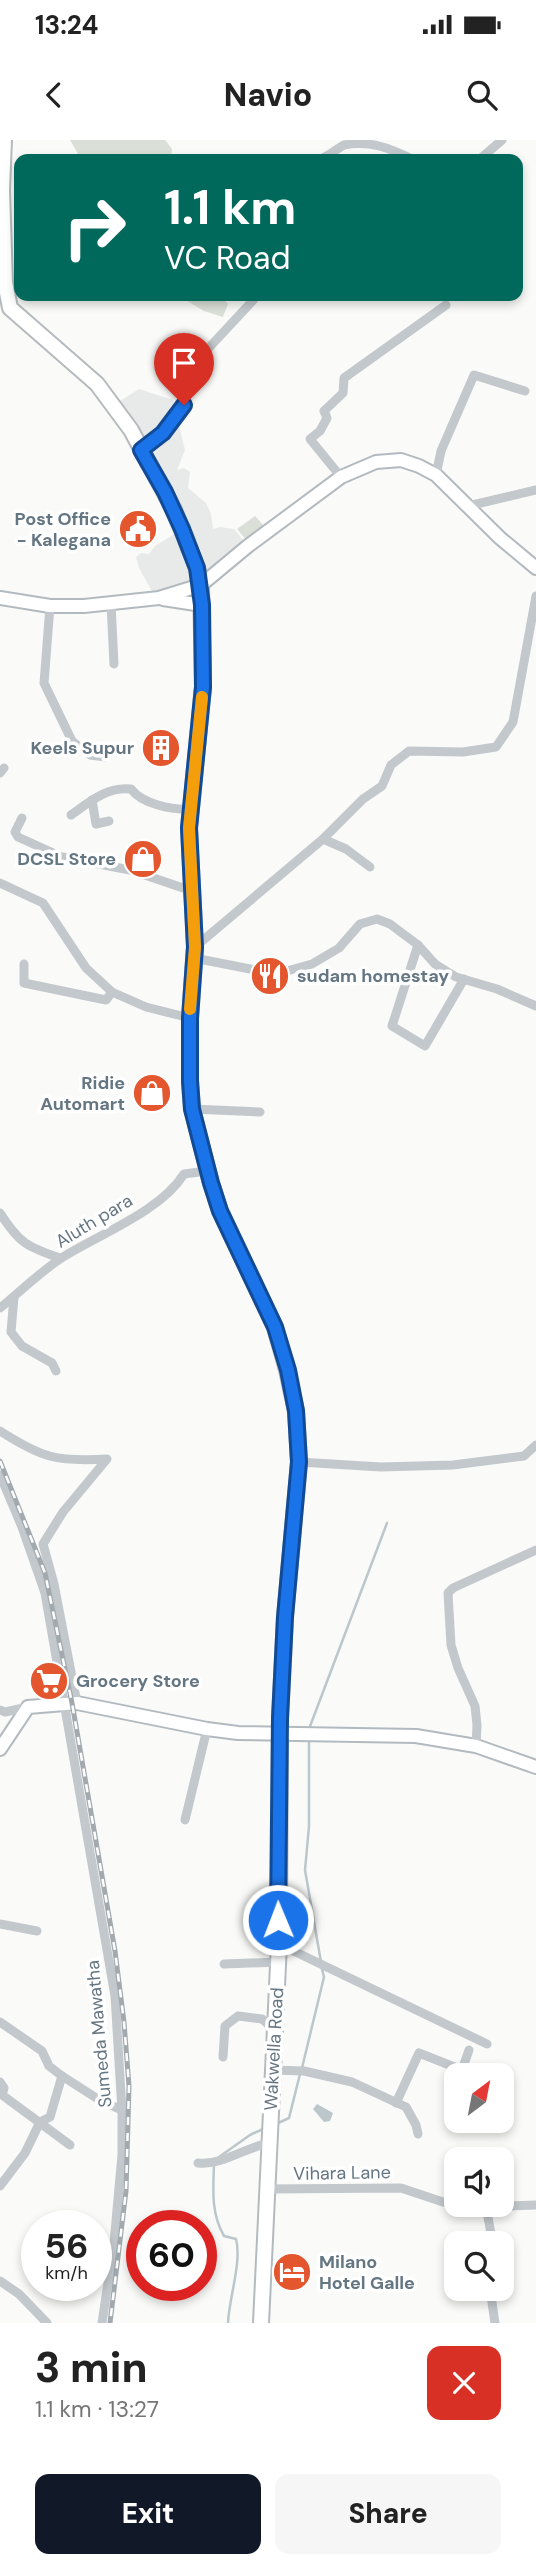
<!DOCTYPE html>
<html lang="en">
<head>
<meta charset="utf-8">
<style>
	body { margin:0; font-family:"DM Sans",sans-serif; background:#f6f6f6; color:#222; height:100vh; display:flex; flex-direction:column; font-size:26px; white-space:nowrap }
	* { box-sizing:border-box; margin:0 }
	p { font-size:23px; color:#767676 }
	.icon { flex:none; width:38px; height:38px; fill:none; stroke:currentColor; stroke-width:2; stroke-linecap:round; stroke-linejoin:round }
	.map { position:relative; height:2183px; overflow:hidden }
	.sheet { display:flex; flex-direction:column; background:#fff; flex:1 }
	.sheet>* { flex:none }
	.hud { position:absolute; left:14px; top:14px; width:509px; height:147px; border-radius:14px; box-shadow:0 4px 10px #0003; background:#00695c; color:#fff; overflow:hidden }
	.needle { width:46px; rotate:32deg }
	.buttons { position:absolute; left:444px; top:1923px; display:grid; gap:14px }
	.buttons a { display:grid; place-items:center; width:70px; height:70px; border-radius:14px; background:#fff; box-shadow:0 4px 10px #0003; font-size:35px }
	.speed { position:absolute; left:21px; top:2070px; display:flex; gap:14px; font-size:35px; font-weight:700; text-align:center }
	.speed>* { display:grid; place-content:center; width:91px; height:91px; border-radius:50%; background:#fff; box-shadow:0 4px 10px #0003; line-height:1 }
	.speed small { font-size:18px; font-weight:400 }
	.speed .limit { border:10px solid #d22; background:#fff; color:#111 }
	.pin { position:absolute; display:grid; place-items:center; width:60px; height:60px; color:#fff; margin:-72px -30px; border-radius:50% 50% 50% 0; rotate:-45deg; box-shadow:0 0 7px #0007 }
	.pin .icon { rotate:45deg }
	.me { position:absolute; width:77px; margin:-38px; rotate:359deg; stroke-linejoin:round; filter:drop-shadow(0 0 5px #0008) }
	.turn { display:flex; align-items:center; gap:24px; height:147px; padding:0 35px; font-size:32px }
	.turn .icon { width:91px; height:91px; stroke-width:2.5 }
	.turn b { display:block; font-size:49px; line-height:60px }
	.round { display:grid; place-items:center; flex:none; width:74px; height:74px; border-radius:14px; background:#f6f6f6 }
	.headline { display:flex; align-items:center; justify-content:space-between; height:119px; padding:0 35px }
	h1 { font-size:42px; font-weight:800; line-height:52px }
	.cta { display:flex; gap:14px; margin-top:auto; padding:14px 35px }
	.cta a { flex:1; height:80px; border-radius:14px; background:#111827; color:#fff; font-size:28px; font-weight:800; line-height:80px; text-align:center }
	.cta a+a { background:#f6f6f6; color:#222 }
	.status { display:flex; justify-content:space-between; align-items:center; height:49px; padding:0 35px; background:#fff; direction:ltr }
	.status svg { height:19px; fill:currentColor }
	header { display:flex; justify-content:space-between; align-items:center; height:91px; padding:0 35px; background:#fff; font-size:32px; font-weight:800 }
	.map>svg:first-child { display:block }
	.built { fill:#e8e9e9 }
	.green { fill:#dadfd7 }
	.water { fill:#bbc7cb }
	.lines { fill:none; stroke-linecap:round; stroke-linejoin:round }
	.stream { stroke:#bbc7cb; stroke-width:2.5 }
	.secondary-casing { stroke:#b3babf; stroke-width:16 }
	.primary-casing { stroke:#b5babe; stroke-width:18 }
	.street { stroke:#c3c8cc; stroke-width:9 }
	.secondary { stroke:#fff; stroke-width:12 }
	.primary { stroke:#fff; stroke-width:14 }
	.rail-casing { stroke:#a2aab0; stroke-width:5 }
	.rail { stroke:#fff; stroke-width:2.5; stroke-dasharray:8; stroke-linecap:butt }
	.route-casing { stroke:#114b97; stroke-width:18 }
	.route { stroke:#1a73e8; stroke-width:12 }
	.slow { stroke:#f59e0b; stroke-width:12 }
	.labels { text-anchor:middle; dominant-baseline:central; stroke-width:7; stroke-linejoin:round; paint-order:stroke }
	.poi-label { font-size:18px; font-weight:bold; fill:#657683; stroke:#fff; text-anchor:end }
	.street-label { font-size:18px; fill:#657683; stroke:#fff }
</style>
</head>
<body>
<div class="status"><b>13:24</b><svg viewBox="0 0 49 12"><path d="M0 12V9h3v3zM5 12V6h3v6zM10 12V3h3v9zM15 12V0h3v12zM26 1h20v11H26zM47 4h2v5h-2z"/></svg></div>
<header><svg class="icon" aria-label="back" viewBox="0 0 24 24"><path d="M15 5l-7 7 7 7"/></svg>Navio<svg class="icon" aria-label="search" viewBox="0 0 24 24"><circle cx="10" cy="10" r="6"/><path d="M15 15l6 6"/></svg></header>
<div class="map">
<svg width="536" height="2183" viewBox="0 0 536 2183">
	<rect width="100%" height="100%" fill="#fafaf8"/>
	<!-- built -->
	<polygon class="built" points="139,249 173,260 185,310 177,330 184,328 190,332 188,348 206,363 211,374 213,389 220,387 234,389 248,406 201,445 187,444 153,453 139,428 136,417 141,413 149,414 155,406 182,389 112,264 120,261"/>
	<!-- green -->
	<g class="green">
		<polygon points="70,0 165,0 172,9 171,19 81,19"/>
		<polygon points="179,156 221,156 228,164 223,177 204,171"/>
		<polygon points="255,376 265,387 247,401 237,389"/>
	</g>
	<!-- water -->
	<polygon class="water" points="317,1964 333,1973 330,1981 324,1982 313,1969"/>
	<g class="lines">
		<!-- stream -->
		<g class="stream">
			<polyline points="309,1589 387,1383"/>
			<polyline points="309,1599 309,1686 305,1730 321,1822"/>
			<polyline points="302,1928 324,1837 322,1829"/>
			<polyline points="276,1984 289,1978 300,1934"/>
			<polyline points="219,2017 250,1995 263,1989"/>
			<path d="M214,2025C213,2049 211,2074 224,2096L236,2099C242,2122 229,2158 228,2183"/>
		</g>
		<!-- secondary casing -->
		<g class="secondary-casing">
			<g id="secondary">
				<polyline points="0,458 50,466 84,466 159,458 201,445 248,406 341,337 376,322 401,320 419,326 436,335 500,398 536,428"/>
				<polyline points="163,459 202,465"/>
				<polyline points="0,1609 28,1567 77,1563 207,1589 238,1593 416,1596 476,1606 536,1627"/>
			</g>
		</g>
		<!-- primary casing -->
		<g class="primary-casing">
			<polyline id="primary" points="4,0 2,50 5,142 10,168 97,244 131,290 174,370 197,428 201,445 203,547 189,688 195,807 190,878 190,941 192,969 211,1043 220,1071 275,1187 287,1230 296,1271 299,1322 285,1477 280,1578 279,1804 261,2183"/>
		</g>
		<!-- street -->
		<g class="street">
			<path d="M320,19C329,16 336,9 344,5C369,0 390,8 412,19"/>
			<polyline points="480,19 502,0"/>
			<polyline points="141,310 163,293 184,265 183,249 192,226 257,156"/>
			<polyline points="436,335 441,311 474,235 525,251"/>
			<polyline points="341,337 310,299 320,291 327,278 324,271 343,253 344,238 446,165"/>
			<polyline points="468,366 536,350"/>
			<polyline points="111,464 114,524"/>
			<polyline points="50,466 44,543 72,601 90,615 106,617"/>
			<polyline points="0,633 4,628"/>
			<polyline points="92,660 96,684 109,681"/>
			<path d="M71,675C89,662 108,646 131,649C142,664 172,670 190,669"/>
			<polyline points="22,678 15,692 18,697 62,717 130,730 192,751"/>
			<polyline points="323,699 346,709 370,727"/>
			<polyline points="0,743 43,763 86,828 112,852 146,867 190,878"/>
			<polyline points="418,805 392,886 425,906 464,839"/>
			<polyline points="195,807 323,699 363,659 382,646 391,625 409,611 463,612 496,607 513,582 536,456"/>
			<polyline points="194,818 276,834 312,824 339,808 360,784 377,779 390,784 418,805 435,824 456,837 497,849 536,866"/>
			<polyline points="24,824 24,843 106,860 112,852"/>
			<polyline points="192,969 260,972"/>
			<path d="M0,1073C19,1103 27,1107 60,1118"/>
			<polyline points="14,1157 11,1192 22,1206 52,1223 56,1231"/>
			<path d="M0,1168C21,1151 41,1131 63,1117C100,1094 161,1071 184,1034L207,1031"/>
			<path d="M0,1291C42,1318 57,1322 107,1319L63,1372L43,1404L54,1444L77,1563"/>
			<polyline points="299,1322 381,1327 453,1325 524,1316 536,1305"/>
			<polyline points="0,1335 22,1387 45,1453 115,1856 122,1970 122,2015 114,2103 102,2183"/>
			<polyline points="0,1570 5,1572 28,1567"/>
			<polyline points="476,1606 477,1585 475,1566 458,1528 451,1505 448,1453 453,1448 536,1410"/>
			<polyline points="185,1680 207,1589"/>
			<polyline points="0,1784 37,1791"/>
			<polyline points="279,1804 487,1904"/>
			<polyline points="224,1824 278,1822"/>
			<polyline points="0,1882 42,1911 49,1926 62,1936 101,1961 122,1970"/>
			<polyline points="223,1917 225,1886 238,1876 262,1879 275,1890"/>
			<polyline points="273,1930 304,1931 352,1942 406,1967 416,1985 418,1994"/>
			<polyline points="0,1942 4,1948 2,1955 70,2005"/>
			<polyline points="396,1963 419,1913 462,1930 469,1910"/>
			<path d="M198,2023C221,2026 246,2007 269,2003"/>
			<polyline points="0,2046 25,2013 40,1982 50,1977 62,1936"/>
			<polyline points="268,2049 401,2048 443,2062 457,2064"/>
			<polyline points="469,2065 486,2067 493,2104"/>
			<polyline points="486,2067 536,2065"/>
			<polyline points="0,2141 19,2154 47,2183"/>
			<polyline points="490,2149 495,2183"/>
		</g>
		<!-- secondary -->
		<use href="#secondary" class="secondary"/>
		<!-- primary -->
		<use href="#primary" class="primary"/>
		<!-- rail casing -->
		<g class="rail-casing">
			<polyline id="rail" points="0,1321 45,1433 72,1563 115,1811 124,1882 129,1946 126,2051 110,2183"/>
		</g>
		<!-- rail -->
		<use href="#rail" class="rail"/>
	</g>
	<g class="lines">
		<!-- route casing -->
		<g class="route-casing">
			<polyline id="route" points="184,265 163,293 141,310 165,352 182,389 197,428 202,465 203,547 189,688 195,807 190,878 190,941 192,969 211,1043 220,1071 275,1187 288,1230 296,1271 299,1322 285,1477 280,1578 278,1780"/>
		</g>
		<!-- route -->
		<use href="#route" class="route"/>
		<!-- slow -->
		<polyline class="slow" points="190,869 195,807 189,688 202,557"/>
	</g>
	<!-- icons -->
	<defs>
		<g id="civic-disc" transform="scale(2.0125)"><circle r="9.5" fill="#e4572e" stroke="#fff"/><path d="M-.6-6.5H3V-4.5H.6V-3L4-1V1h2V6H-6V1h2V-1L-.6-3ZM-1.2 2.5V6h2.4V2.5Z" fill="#fff"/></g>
		<g id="building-disc" transform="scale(2.0125)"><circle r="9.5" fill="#e4572e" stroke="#fff"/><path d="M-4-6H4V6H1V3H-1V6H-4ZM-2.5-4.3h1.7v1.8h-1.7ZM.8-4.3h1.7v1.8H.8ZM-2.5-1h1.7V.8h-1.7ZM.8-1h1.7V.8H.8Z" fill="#fff"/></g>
		<g id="shop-disc" transform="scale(2.0125)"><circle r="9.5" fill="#e4572e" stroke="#fff"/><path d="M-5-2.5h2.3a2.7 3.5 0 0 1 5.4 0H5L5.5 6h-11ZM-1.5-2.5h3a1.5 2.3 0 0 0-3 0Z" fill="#fff"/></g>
		<g id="restaurant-disc" transform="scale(2.0125)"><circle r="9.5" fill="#e4572e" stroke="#fff"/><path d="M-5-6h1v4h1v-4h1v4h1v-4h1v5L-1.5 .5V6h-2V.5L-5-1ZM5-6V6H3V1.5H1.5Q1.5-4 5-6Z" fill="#fff"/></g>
		<g id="supermarket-disc" transform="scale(2.0125)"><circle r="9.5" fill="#e4572e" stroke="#fff"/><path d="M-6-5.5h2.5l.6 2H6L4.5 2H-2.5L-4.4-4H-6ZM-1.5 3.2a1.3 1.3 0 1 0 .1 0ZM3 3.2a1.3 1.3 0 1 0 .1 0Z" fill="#fff"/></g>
		<g id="hotel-disc" transform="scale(2.0125)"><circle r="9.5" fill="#e4572e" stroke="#fff"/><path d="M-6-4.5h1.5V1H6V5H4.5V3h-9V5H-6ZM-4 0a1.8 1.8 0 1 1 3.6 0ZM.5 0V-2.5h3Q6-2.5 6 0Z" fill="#fff"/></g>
	</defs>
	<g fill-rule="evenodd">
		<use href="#civic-disc" x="138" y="389"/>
		<use href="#building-disc" x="161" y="608"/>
		<use href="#shop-disc" x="143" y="719"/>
		<use href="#restaurant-disc" x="270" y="836"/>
		<use href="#shop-disc" x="152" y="953"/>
		<use href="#supermarket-disc" x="49" y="1541"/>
		<use href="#hotel-disc" x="292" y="2132"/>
	</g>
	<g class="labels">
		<!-- poi labels -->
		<g class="poi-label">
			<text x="111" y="379">Post Office<tspan x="111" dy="21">- Kalegana</tspan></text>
			<text x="134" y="608">Keels Supur</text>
			<text x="116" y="719">DCSL Store</text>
			<text x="297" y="836" text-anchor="start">sudam homestay</text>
			<text x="125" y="943">Ridie<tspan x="125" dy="21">Automart</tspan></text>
			<text x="76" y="1541" text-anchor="start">Grocery Store</text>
			<text x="319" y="2122" text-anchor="start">Milano<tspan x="319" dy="21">Hotel Galle</tspan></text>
		</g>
		<!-- street labels -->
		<g class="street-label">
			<text transform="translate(94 1081) rotate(-31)">Aluth para</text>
			<text transform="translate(99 1894) rotate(-95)">Sumeda Mawatha</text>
			<text transform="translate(274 1909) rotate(-87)">Wakwella Road</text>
			<text transform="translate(342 2033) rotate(-1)">Vihara Lane</text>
		</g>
	</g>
</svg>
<div class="buttons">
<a><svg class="needle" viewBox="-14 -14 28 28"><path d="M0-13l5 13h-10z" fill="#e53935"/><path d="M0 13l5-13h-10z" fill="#767676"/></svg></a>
<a><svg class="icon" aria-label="sound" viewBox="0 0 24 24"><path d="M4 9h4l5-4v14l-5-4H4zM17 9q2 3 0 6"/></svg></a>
<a><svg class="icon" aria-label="search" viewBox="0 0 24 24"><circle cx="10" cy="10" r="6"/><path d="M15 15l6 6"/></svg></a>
</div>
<div class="speed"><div>56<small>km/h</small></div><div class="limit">60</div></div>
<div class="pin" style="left:184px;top:265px;background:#d93025"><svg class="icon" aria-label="arrive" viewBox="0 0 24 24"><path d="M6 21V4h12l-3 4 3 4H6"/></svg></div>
<svg class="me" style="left:278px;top:1780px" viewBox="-20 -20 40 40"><circle r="17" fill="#1a73e8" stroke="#fff" stroke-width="3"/><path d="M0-11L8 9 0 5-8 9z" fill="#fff"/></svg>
<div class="hud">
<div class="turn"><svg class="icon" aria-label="right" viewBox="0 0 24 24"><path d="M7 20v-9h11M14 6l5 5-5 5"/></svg><div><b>1.1 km</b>VC Road</div></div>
</div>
</div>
<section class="sheet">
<div class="headline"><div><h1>3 min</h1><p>1.1 km · 13:27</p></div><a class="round" style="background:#d93025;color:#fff"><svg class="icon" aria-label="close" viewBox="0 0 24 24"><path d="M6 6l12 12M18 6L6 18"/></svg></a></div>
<div class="cta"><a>Exit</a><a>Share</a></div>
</section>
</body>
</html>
